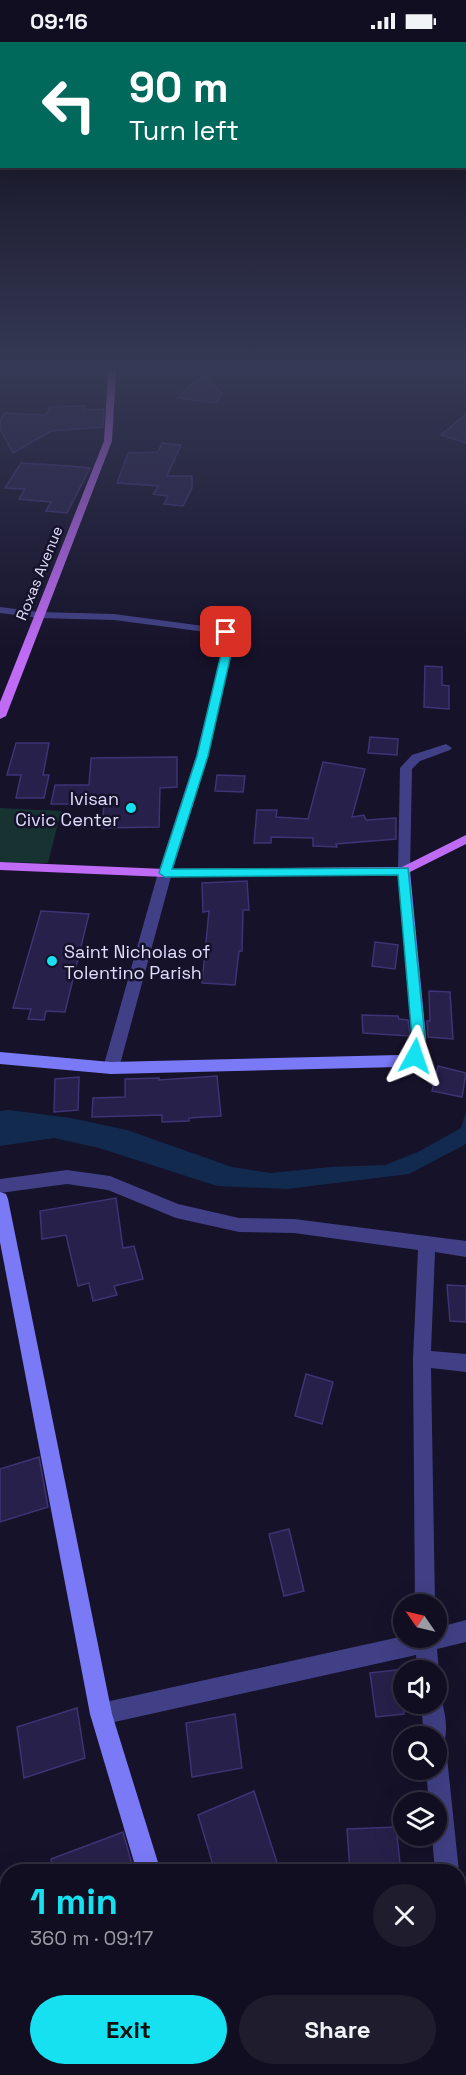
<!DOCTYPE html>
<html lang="en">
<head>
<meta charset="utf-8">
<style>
	body { margin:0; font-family:"Space Grotesk",sans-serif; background:#1e1c2d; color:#f1f3f6; height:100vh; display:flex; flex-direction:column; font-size:22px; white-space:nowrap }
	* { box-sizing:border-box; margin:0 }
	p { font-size:20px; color:#9c9ca5 }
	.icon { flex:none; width:33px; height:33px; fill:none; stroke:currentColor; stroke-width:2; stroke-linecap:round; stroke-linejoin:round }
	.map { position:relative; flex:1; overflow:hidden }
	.panel { position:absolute; left:0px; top:1822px; width:466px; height:212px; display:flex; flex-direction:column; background:#100e20; border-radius:24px 24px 0 0; box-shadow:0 6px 24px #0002,0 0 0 2px #302e3e }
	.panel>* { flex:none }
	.hud { position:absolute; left:0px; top:0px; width:466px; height:126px; box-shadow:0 6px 24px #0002,0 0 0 2px #302e3e; background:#00695c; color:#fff; overflow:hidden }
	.needle { width:39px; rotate:304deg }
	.fabs { position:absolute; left:393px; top:1552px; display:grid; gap:12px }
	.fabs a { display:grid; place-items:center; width:54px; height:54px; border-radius:50%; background:#100e20; box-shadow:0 6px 24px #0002,0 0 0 2px #302e3e; font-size:30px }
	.pin { position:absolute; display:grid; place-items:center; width:51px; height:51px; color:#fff; margin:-26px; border-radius:12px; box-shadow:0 3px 9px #0006 }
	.me { position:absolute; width:66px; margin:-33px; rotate:5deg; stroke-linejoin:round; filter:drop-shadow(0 0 4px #0008) }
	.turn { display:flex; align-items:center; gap:21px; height:126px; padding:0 30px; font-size:27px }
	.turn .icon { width:78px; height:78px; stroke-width:2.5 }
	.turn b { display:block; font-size:42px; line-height:51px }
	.round { display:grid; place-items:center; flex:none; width:63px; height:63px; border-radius:32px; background:#1e1c2d }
	.head { display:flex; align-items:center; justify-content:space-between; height:102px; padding:0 30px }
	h1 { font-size:36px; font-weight:700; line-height:45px; color:#15e1f1 }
	.cta { display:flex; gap:12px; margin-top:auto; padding:12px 30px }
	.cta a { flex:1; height:69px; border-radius:36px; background:#15e1f1; color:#111; font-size:24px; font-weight:700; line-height:69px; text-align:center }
	.cta a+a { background:#1e1c2d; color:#f1f3f6 }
	.status { display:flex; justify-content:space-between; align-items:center; height:42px; padding:0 30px; background:#100e20; direction:ltr }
	.status svg { height:16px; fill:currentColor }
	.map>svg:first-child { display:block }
	.green { fill:#163332 }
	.water { fill:#122a4e }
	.building { fill:#27204a; stroke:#3e3374; stroke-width:1.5 }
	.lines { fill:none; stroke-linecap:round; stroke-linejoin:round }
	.street { fill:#414086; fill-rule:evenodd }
	.secondary { fill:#7a7af7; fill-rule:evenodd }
	.primary { fill:#bf6bf6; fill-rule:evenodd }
	.route { fill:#15e1f1; stroke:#0e929d; stroke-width:1.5 }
	.poi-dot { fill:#15e1f1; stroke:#16122a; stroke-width:2 }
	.labels { text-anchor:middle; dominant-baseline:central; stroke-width:5; stroke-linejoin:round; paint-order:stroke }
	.far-street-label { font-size:15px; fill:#e0ddfd; stroke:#16122a }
	.poi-label { font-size:18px; fill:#e0ddfd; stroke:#16122a; text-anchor:end }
</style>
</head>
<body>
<div class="status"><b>09:16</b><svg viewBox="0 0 49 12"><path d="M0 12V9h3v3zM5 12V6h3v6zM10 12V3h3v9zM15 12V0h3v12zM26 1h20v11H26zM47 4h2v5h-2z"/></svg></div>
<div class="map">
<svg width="466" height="2033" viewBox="0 0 466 2033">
	<rect width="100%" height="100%" fill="#16122a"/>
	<!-- green -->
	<polygon class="green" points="0,766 61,769 48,821 0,820"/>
	<!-- water -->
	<polygon class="water" points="9,1068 71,1076 127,1088 232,1125 271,1131 331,1125 385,1123 418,1110 461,1086 466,1069 466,1102 409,1132 287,1147 217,1144 99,1106 54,1096 0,1104 0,1069"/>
	<!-- building -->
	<g class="building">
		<polygon points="206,333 222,352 215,361 178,356 194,340"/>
		<polygon points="85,364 85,368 104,367 103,385 51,389 13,411 0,387 0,378 5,371 43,373 47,372 50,365"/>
		<polygon points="466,372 466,401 441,393"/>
		<polygon points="162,401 181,403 167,434 192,434 192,446 183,464 164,462 168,454 153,452 159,444 117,441 128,411 158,410"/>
		<polygon points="21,421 69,424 90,426 67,471 46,469 51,460 19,457 25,447 5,446"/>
		<polygon points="425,624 442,625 442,643 449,644 449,667 424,665"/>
		<polygon points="370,695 398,697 397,713 368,711"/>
		<polygon points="16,701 49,701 43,733 49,733 44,756 16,756 21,733 7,733"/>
		<polygon points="177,715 177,745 160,746 159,785 102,786 104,762 51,762 55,743 89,743 91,716"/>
		<polygon points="323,720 365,727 352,775 364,773 366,778 396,776 396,797 336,802 337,805 313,804 313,796 271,795 271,801 254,801 257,768 277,768 276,775 308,777"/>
		<polygon points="217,733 245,734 243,750 215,749"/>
		<polygon points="247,839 249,868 243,868 242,909 239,909 235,943 202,941 209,869 203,870 202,841"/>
		<polygon points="41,869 89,872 65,970 46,969 44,978 28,977 31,967 13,966"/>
		<polygon points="375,900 398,903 395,927 372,924"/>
		<polygon points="429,949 450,950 453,997 428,995 427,979 430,979"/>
		<polygon points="362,973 398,974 399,977 408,978 410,994 363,991"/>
		<polygon points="438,1024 466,1031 462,1055 432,1049"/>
		<polygon points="217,1034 221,1074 189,1076 189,1079 162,1080 162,1073 92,1075 93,1056 125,1055 125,1037 159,1036 159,1038"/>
		<polygon points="79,1035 78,1068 54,1070 55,1037"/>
		<polygon points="116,1156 123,1206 134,1204 143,1237 114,1244 117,1253 93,1259 89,1241 78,1244 66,1193 42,1197 40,1169"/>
		<polygon points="447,1243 466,1244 466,1280 450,1279"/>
		<polygon points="306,1332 333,1340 322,1382 295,1374"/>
		<polygon points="39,1415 48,1465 0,1480 0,1427"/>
		<polygon points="289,1487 304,1549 284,1554 269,1492"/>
		<polygon points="404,1627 404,1672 376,1675 370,1631"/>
		<polygon points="77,1666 85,1716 24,1736 17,1685"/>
		<polygon points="235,1672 242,1726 192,1735 186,1681"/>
		<polygon points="254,1749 280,1830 215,1830 198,1773"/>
		<polygon points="396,1785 401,1830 350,1830 347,1787"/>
		<polygon points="123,1790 133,1826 123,1830 53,1830 51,1817"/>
	</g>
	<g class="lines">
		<!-- street -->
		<g class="street">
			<polygon points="0,565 39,570 114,572 226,587 231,590 232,608 208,714 172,831 119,1026 116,1030 106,1030 103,1026 158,831 196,714 222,608 221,592 114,578 39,576 0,571"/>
			<polygon points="446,702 452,706 450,708 420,719 412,727 410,829 409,832 399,832 398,829 400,726 412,713"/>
			<polygon points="67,1128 110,1134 178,1162 239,1176 294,1177 466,1199 466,1215 435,1210 431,1309 466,1312 466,1330 431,1326 435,1563 415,1563 413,1317 418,1208 294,1191 239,1190 176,1176 108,1148 67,1142 0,1151 0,1137"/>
			<polygon points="466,1578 466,1600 437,1607 439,1629 436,1635 436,1629 417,1629 416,1613 101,1683 93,1680 90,1672 93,1664 101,1661 404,1594 436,1596 436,1586"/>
			<path d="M436,1653L440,1654C445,1668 449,1689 443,1703L438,1705L444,1707L447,1715L459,1830H435L432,1794H436V1761H429L426,1728H436V1695H424L421,1662H436Z"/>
			<polygon points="459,1932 466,1934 466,2033 450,2033 450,2026 459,2026"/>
		</g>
		<!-- secondary -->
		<g class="secondary">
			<polygon points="404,825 410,829 426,996 420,1018 399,1025 111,1032 0,1022 0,1010 111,1020 399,1013 408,1010 412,996 398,829"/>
			<polygon points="0,1150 6,1152 8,1157 112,1672 161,1830 137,1830 90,1672 0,1200"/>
			<polygon points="192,2026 218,2026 220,2033 194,2033"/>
		</g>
		<!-- primary -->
		<g class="primary">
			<polygon points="106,327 114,327 116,330 112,399 6,674 0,677 0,660 104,399 108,330"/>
			<polygon points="466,793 466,802 404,833 165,835 0,828 0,820 165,827 402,825"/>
		</g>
	</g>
	<!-- sky -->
	<linearGradient id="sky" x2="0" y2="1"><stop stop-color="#0c0a17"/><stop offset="0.53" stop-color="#363955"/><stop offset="1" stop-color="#363955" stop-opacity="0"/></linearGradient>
	<rect width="466" height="612" fill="url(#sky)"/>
	<!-- route -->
	<polygon class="route" points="226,587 230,590 232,608 208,714 172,827 408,826 425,996 420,1018 415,1019 408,1014 412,996 398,833 165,835 159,831 197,714 222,608 221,590"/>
	<!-- markers -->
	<g class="poi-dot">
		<circle cx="131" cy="766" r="6"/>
		<circle cx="52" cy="919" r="6"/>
	</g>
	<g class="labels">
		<!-- far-street labels -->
		<g class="far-street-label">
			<text transform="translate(39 531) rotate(-68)">Roxas Avenue</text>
		</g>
		<!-- poi labels -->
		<g class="poi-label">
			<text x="119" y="756">Ivisan<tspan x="119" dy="21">Civic Center</tspan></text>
			<text x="64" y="909" text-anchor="start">Saint Nicholas of<tspan x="64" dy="21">Tolentino Parish</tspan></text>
		</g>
	</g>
</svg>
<div class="fabs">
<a><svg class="needle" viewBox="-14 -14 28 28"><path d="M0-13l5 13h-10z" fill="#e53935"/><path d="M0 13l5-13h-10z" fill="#9c9ca5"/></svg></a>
<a><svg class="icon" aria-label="sound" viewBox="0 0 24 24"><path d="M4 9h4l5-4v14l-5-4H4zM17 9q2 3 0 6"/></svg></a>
<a><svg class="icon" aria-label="search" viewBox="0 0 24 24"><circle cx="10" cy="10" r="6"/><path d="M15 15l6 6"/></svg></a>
<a><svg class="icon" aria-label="layers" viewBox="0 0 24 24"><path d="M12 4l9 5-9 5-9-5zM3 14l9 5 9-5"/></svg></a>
</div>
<div class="pin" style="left:226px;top:590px;background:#d93025"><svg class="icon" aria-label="arrive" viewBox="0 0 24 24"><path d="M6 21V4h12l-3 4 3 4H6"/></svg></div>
<svg class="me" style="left:415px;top:1014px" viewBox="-20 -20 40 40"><path d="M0-17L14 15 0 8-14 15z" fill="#15e1f1" stroke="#fff" stroke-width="4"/></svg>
<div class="hud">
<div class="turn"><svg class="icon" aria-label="left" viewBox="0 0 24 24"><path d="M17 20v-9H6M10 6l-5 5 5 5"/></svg><div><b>90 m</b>Turn left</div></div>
</div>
<section class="panel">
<div class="head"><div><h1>1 min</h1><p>360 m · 09:17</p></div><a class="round"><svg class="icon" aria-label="close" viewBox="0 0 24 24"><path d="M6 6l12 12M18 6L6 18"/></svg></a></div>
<div class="cta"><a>Exit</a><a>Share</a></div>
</section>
</div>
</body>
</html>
